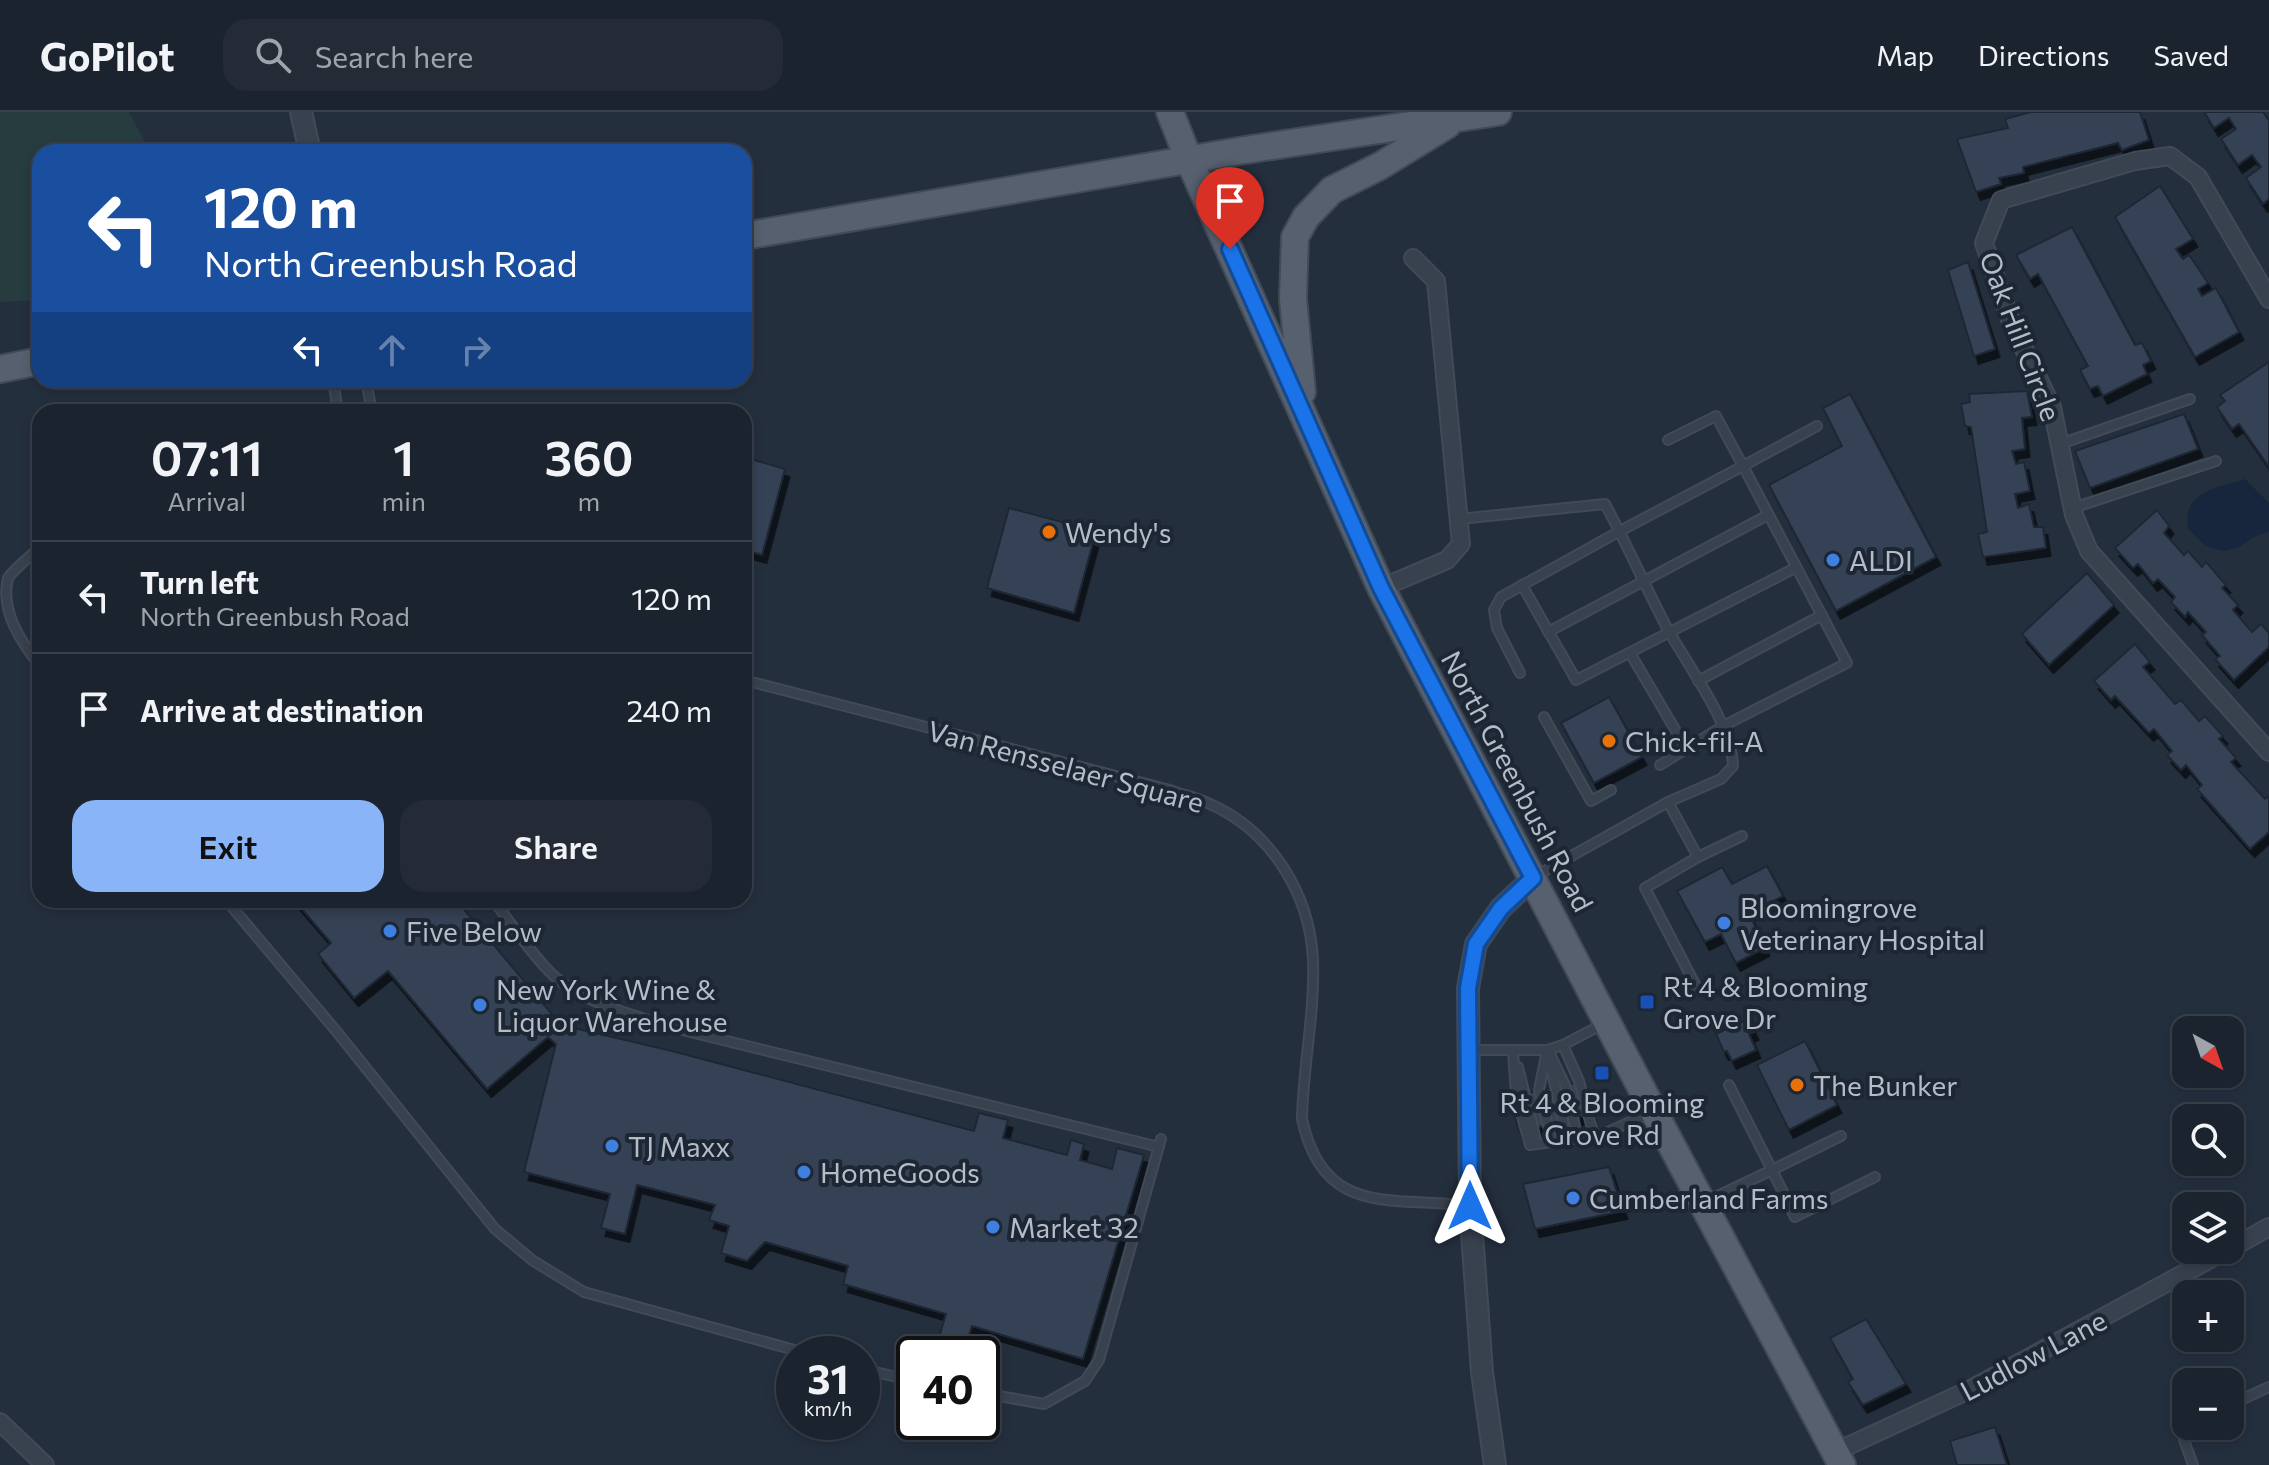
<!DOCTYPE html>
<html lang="en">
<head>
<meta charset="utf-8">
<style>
	body { margin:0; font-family:Commissioner,sans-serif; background:#242b36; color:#f1f3f6; height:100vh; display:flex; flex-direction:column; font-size:30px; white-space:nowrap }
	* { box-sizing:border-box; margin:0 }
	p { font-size:26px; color:#a0a4aa }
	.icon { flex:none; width:44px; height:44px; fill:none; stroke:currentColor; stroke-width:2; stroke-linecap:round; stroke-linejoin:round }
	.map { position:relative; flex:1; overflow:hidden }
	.drawer { position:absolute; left:32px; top:292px; width:720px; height:504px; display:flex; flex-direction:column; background:#1b232e; border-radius:24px; box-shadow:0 4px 12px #0003,0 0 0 2px #39404a }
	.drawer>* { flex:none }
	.hud { position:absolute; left:32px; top:32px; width:720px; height:244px; border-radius:24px; box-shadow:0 4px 12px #0003,0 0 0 2px #39404a; background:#1a4fa0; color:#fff; overflow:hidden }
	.needle { width:52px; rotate:140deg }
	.tools { position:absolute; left:2172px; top:904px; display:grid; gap:16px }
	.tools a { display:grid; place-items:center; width:72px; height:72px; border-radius:16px; background:#1b232e; box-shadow:0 4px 12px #0003,0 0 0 2px #39404a; font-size:40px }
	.speed { position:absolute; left:776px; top:1224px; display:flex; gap:16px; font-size:40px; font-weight:700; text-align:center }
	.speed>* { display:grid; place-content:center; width:104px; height:104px; border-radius:50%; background:#1b232e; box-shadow:0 4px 12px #0003,0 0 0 2px #39404a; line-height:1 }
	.speed small { font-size:20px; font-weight:400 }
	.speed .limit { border:4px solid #111; border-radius:12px; background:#fff; color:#111 }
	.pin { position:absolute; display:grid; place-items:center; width:68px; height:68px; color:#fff; margin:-82px -34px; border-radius:50% 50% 50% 0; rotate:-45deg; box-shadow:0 0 8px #0007 }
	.pin .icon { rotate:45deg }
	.me { position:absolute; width:88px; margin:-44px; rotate:0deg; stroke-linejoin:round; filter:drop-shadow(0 0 6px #0008) }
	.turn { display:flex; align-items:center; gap:28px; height:168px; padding:0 40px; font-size:36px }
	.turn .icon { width:104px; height:104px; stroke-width:2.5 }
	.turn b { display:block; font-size:56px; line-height:68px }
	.lanes { display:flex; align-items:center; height:76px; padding:0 40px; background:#0003; justify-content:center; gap:40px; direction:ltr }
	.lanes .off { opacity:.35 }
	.eta { display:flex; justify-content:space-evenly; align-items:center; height:136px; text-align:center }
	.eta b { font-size:48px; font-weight:600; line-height:56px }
	.cta { display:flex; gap:16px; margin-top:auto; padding:16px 40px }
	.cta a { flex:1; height:92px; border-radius:24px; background:#8ab4f8; color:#111; font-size:32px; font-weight:600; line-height:92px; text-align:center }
	.cta a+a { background:#242b36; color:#f1f3f6 }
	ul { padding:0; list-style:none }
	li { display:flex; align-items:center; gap:24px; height:112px; padding:0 40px; border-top:2px solid #39404a }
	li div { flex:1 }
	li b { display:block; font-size:30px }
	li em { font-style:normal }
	header { display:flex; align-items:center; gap:48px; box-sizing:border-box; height:112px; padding:0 40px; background:#1b232e; border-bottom:2px solid #39404a }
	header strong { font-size:38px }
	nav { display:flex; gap:44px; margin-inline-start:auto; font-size:28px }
	.search { width:560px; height:72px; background:#242b36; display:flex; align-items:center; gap:20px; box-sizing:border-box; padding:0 28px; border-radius:24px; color:#a0a4aa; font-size:30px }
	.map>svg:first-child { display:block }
	.green { fill:#263c3f }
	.water { fill:#17263c }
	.building { fill:#364354; stroke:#1f2835; stroke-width:2; filter:url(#shadow) }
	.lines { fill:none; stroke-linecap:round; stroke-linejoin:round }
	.service-casing { stroke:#414a57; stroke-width:12 }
	.minor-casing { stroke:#414a57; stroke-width:20 }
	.tertiary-casing { stroke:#414a57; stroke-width:24 }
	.primary-casing { stroke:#414a57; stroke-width:30 }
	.service { stroke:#38414e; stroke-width:8 }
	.minor { stroke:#38414e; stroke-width:16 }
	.tertiary { stroke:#38414e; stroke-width:20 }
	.primary { stroke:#56606e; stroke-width:26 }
	.route-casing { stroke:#114b97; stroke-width:20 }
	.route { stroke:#1a73e8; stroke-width:14 }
	.food-dot { fill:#e8710a; stroke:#1d2633; stroke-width:3 }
	.shop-dot { fill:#3f7fe0; stroke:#1d2633; stroke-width:3 }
	.transit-dot { fill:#1a4fb4; stroke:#1d2633; stroke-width:3 }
	.labels { text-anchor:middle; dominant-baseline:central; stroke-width:8; stroke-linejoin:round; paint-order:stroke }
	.street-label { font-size:28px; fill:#b4bcc9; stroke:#1d2633 }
	.poi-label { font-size:28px; fill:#b4bcc9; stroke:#1d2633; text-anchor:start }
</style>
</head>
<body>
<header>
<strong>GoPilot</strong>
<div class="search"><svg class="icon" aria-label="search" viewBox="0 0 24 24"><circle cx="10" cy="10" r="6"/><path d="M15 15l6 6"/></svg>Search here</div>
<nav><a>Map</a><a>Directions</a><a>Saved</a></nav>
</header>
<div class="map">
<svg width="2269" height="1353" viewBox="0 0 2269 1353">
	<defs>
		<filter id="shadow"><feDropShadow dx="4.5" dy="8" stdDeviation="0" flood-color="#0009"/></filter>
	</defs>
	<rect width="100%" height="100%" fill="#242f3e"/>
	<!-- green -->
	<polygon class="green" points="0,0 129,0 150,40 40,40 40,188 0,190"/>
	<!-- water -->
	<path class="water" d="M2245,367L2269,391V419L2254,425L2239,435L2223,439L2206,434L2188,417C2181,379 2217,376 2245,367Z"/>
	<!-- building -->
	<g class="building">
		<polygon points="2031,0 2140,0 2149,28 2122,38 2118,31 2023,55 2024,61 1999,66 2001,72 1976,80 1957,27 2008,16 2005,7"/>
		<polygon points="2204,0 2263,0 2269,9 2269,87 2263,92 2246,66 2261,55 2252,43 2238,53 2221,27 2236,17 2229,6 2214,16"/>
		<polygon points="2160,74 2193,127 2176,137 2183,147 2189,143 2208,171 2198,177 2202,184 2216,176 2239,220 2195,245 2115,105"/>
		<polygon points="2072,115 2135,233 2142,231 2151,249 2143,253 2147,262 2103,284 2098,274 2090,277 2080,258 2088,254 2038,162 2030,167 2016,143"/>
		<polygon points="1968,150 1995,237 1974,244 1948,158"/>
		<polygon points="2269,250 2269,355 2239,312 2232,317 2217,295 2225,289 2220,283"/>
		<polygon points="2027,279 2032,305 2022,306 2025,337 2012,339 2016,352 2024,350 2030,379 2015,382 2018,396 2029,392 2034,415 2043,415 2046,436 1983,445 1978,422 1987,420 1971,315 1965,314 1961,292 1970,290 1969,282"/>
		<polygon points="1850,282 1936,445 1836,499 1769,373 1842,334 1823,296"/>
		<polygon points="2184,302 2198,337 2090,376 2075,339"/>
		<polygon points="744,345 785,357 762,443 744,438"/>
		<polygon points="1009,396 1096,419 1074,501 987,476"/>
		<polygon points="2157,398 2169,414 2164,421 2184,443 2188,439 2202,455 2206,450 2226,473 2222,476 2238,493 2233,498 2252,520 2261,512 2269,521 2269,535 2234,568 2215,547 2220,544 2202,523 2206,520 2188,500 2185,505 2171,490 2175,485 2158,467 2153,471 2138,452 2133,456 2115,436"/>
		<polygon points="2087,461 2114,493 2049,553 2022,522"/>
		<polygon points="2135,532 2150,550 2143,555 2175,592 2181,588 2199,609 2205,604 2223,624 2219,627 2236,646 2231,650 2265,687 2269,684 2269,720 2250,737 2197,677 2202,673 2186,653 2181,658 2167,643 2172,639 2154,617 2149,621 2115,584 2111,588 2094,569"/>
		<polygon points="1609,585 1642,645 1594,671 1561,611"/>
		<polygon points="1767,754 1783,784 1749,801 1765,836 1736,851 1721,822 1705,830 1677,779 1722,755 1732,772"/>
		<polygon points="294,788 456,788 561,913 672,939 974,1019 979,1001 1008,1008 1003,1026 1067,1043 1071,1028 1084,1032 1080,1048 1112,1057 1117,1036 1144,1043 1083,1247 972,1214 963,1242 934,1242 946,1202 843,1172 848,1154 765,1130 747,1149 721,1141 729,1114 709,1108 715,1093 637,1073 625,1122 601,1116 610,1082 524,1060 556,932 548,925 487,977 388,859 354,886 318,842 331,831"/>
		<polygon points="1748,907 1754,920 1749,922 1756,938 1732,949 1727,939 1724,940 1716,922"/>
		<polygon points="1805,929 1837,993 1789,1018 1757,953"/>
		<polygon points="1583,969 1591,1002 1519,1020 1510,985"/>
		<polygon points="1609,1055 1623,1099 1535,1117 1523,1072"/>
		<polygon points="1866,1207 1906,1272 1863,1293 1848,1270 1853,1267 1830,1226"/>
		<polygon points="1995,1315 2007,1353 1957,1353 1950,1329"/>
	</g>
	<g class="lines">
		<!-- service casing -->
		<g class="service-casing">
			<g id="service">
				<polyline points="333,268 338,300"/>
				<polyline points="366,268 372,300"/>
				<polyline points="1668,328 1716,304 1743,354 1817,314"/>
				<polyline points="2060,332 2190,287"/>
				<polyline points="2073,396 2216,349"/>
				<path d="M1459,407L1605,392C1627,432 1645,474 1666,514C1687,553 1732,611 1733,654L1721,667L1668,690L1534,765"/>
				<path d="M40,435C30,445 16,455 8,466C0,499 21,530 40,554"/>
				<polyline points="1522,473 1576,568 1795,456"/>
				<polyline points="1548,520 1768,403"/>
				<polyline points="1630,541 1686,636"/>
				<polyline points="1520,561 1497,516 1494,498 1501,485 1620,419 1743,354 1847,551 1723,614 1660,653"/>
				<path d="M744,568L1170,678C1183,683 1198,686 1210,692C1271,719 1310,782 1313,848C1315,901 1303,954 1302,1007C1323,1106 1392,1084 1470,1094"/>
				<polyline points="1698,569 1822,503"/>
				<polyline points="1544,605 1591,689 1611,678"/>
				<polyline points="1668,690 1698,745 1645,776 1698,878"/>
				<polyline points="1698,745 1742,724"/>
				<polyline points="226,788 337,920 495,1117 532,1148 584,1180 809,1242"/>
				<path d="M493,788C512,812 533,845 555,865C587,893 635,903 674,916L1159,1035"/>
				<polyline points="1563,933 1579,969 1594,1024"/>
				<polyline points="1470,938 1547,938 1563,933 1603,912"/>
				<polyline points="1547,938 1539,978 1552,1030"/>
				<polyline points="1548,938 1565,973 1578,1026"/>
				<polyline points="1513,939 1516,983 1530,1033 1601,1023 1648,1002"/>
				<polyline points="1549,946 1567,1027"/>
				<polyline points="1518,955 1537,1032"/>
				<polyline points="1729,973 1772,1058 1841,1024"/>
				<polyline points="1707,1089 1772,1058 1795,1105 1875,1065"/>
				<polyline points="862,1257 914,1269"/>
				<polyline points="982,1281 1044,1292 1085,1269 1099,1248 1161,1027"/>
				<polyline points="2230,1293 2269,1275"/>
				<polyline points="2192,1314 2184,1328 2193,1353"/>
			</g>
		</g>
		<!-- minor casing -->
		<g class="minor-casing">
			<g id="minor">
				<polyline points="2269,187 2198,65 2170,44 2135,49 2001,88 1984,131 2011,210 2052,295 2074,403 2089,439 2269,640"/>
				<polyline points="1381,476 1447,448 1461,432 1436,169 1413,146"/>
				<polyline points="2230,1137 2269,1115"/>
				<polyline points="0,1310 45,1353"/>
				<polyline points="1835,1340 1971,1277 2227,1138"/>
			</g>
		</g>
		<!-- tertiary casing -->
		<g class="tertiary-casing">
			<g id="tertiary">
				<polyline points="301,0 310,40"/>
				<polyline points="1495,1353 1482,1260 1470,1094 1468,876 1476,832 1501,796 1533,766"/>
			</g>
		</g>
		<!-- primary casing -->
		<g class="primary-casing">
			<g id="primary">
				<polyline points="1170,0 1189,48 1381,476 1648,989 1842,1353"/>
				<polyline points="744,124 1245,38 1498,0"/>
				<polyline points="0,257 40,249"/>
				<polyline points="1302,280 1293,187 1295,125 1306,105 1332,78 1380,54 1447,13"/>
			</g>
		</g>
		<!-- service -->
		<use href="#service" class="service"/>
		<!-- minor -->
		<use href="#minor" class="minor"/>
		<!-- tertiary -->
		<use href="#tertiary" class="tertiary"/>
		<!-- primary -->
		<use href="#primary" class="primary"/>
	</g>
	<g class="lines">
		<!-- route casing -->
		<g class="route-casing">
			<polyline id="route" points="1230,137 1381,476 1533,766 1501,796 1476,832 1468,876 1470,1094"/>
		</g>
		<!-- route -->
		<use href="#route" class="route"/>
	</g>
	<!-- markers -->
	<g class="food-dot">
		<circle cx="1049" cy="420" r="8"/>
		<circle cx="1609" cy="629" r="8"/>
		<circle cx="1797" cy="973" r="8"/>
	</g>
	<g class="shop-dot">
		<circle cx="1833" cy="448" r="8"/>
		<circle cx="1724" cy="811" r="8"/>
		<circle cx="390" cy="819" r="8"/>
		<circle cx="480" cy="893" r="8"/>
		<circle cx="612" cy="1034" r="8"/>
		<circle cx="804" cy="1060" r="8"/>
		<circle cx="1573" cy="1086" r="8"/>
		<circle cx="993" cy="1115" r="8"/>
	</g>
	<g class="transit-dot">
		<rect x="1639" y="882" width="16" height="16" rx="4"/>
		<rect x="1594" y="953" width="16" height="16" rx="4"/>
	</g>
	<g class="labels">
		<!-- street labels -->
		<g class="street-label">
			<text transform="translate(2021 224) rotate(69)">Oak Hill Circle</text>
			<text transform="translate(1066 654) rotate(15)">Van Rensselaer Square</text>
			<text transform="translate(1518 669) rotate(62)">North Greenbush Road</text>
			<text transform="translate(2033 1243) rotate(-28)">Ludlow Lane</text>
		</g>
		<!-- poi labels -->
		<g class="poi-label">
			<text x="1065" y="420">Wendy's</text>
			<text x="1849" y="448">ALDI</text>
			<text x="1625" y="629">Chick-fil-A</text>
			<text x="1740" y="795">Bloomingrove<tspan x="1740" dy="32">Veterinary Hospital</tspan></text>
			<text x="406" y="819">Five Below</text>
			<text x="1663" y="874">Rt 4 &amp; Blooming<tspan x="1663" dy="32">Grove Dr</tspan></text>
			<text x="496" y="877">New York Wine &amp;<tspan x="496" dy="32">Liquor Warehouse</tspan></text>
			<text x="1813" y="973">The Bunker</text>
			<text x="1602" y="990" text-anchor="middle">Rt 4 &amp; Blooming<tspan x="1602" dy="32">Grove Rd</tspan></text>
			<text x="628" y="1034">TJ Maxx</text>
			<text x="820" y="1060">HomeGoods</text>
			<text x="1589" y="1086">Cumberland Farms</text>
			<text x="1009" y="1115">Market 32</text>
		</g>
	</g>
</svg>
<div class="tools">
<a><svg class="needle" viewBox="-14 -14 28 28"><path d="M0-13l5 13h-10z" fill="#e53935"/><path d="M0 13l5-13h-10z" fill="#a0a4aa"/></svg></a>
<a><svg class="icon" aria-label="search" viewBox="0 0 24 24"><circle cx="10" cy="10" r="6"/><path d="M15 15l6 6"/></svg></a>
<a><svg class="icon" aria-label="layers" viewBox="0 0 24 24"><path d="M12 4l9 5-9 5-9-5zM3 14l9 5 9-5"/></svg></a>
<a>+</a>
<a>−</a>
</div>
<div class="speed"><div>31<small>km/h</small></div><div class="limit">40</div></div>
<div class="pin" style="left:1230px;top:137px;background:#d93025"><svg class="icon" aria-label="arrive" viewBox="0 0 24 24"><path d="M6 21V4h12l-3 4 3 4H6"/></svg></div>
<svg class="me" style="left:1470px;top:1094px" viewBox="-20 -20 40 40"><path d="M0-17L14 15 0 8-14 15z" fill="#1a73e8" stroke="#fff" stroke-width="4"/></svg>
<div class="hud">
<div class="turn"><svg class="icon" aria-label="left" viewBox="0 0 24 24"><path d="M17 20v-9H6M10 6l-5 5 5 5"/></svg><div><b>120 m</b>North Greenbush Road</div></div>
<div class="lanes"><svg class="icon" aria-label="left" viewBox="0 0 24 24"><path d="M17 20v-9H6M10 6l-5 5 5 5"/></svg><svg class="icon off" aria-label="ahead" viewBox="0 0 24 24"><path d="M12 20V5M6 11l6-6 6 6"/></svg><svg class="icon off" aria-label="right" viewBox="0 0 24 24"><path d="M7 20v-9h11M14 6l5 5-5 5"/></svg></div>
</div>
<section class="drawer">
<div class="eta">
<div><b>07:11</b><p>Arrival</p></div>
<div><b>1</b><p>min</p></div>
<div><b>360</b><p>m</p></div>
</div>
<ul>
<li><svg class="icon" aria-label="left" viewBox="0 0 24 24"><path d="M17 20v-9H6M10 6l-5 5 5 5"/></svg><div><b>Turn left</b><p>North Greenbush Road</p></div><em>120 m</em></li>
<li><svg class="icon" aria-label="arrive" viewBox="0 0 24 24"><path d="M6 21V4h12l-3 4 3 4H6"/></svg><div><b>Arrive at destination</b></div><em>240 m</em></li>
</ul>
<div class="cta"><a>Exit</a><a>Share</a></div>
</section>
</div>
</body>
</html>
